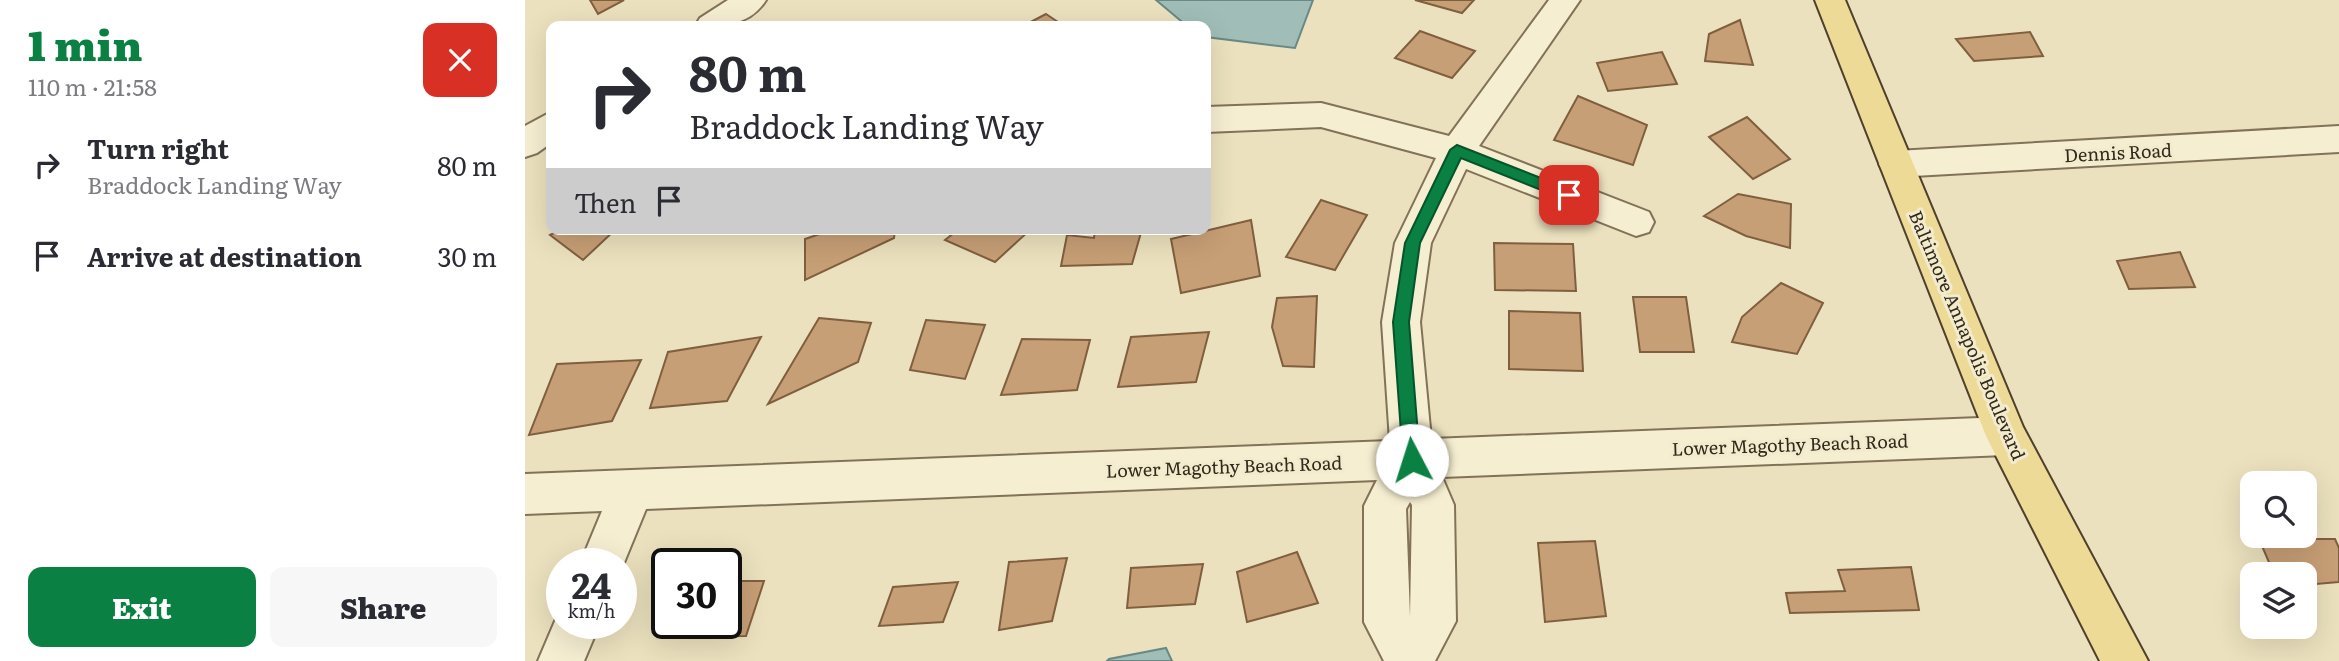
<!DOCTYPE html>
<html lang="en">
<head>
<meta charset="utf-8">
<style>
	body { margin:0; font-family:Literata,serif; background:#f7f7f7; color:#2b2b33; height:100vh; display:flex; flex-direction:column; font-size:26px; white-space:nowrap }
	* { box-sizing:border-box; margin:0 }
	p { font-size:23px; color:#7c7c81 }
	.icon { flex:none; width:38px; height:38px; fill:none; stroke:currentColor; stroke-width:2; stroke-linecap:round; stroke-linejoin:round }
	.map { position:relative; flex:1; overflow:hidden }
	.details { display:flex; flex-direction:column; background:#fff; width:525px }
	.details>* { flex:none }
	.hud { position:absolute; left:21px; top:21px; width:665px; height:214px; border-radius:14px; box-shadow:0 7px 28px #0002; background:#fff; color:#2b2b33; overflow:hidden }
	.fabs { position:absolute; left:1715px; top:471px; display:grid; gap:14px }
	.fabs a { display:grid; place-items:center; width:77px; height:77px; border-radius:14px; background:#fff; box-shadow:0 7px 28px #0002; font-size:35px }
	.speed { position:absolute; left:21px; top:548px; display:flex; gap:14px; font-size:35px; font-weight:700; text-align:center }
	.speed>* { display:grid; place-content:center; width:91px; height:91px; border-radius:50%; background:#fff; box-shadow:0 7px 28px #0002; line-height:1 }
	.speed small { font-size:18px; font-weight:400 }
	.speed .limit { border:4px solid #111; border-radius:10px; background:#fff; color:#111 }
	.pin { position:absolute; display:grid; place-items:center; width:60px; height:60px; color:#fff; margin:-30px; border-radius:14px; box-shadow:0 4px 10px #0006 }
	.me { position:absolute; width:77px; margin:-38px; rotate:355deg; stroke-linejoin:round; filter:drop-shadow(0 0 5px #0008) }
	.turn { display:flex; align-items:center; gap:24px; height:147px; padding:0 28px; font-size:32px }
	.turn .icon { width:91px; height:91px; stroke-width:2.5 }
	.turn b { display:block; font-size:49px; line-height:60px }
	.then { display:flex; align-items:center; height:66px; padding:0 28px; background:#0003; gap:14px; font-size:26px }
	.round { display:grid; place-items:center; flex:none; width:74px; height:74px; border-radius:14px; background:#f7f7f7 }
	.head { display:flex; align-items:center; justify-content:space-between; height:119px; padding:0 28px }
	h1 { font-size:42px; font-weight:800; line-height:52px; color:#0b8043 }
	.primary-button { display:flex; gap:14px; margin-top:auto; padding:14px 28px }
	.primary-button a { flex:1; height:80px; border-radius:14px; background:#0b8043; color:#fff; font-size:28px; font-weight:800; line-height:80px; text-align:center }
	.primary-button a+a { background:#f7f7f7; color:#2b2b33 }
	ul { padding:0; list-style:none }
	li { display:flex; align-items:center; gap:21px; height:91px; padding:0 28px }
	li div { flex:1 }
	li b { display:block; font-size:26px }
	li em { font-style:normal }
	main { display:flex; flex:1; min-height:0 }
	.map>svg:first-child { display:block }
	.water { fill:#a1bdb7; stroke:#6a8984; stroke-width:2 }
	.building { fill:#c79f76; stroke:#805f3f; stroke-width:2 }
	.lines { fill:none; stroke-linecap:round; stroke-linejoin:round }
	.minor-casing { stroke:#827258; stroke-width:4 }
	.major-casing { stroke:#4f402c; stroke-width:4 }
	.minor { fill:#f6eed1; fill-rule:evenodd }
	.major { fill:#edda97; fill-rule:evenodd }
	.route { fill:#0b8043; stroke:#07532c; stroke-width:2 }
	.labels { text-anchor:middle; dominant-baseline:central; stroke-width:6; stroke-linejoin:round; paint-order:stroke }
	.street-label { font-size:18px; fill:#32291c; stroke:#f3ebcd }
</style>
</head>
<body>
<main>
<section class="details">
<div class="head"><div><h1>1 min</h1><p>110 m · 21:58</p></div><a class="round" style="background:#d93025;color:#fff"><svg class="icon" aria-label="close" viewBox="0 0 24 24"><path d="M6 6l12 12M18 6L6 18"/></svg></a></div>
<ul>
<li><svg class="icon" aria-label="right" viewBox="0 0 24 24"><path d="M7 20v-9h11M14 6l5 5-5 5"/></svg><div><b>Turn right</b><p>Braddock Landing Way</p></div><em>80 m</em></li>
<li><svg class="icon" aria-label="arrive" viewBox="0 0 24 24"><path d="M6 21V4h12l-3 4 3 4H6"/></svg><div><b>Arrive at destination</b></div><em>30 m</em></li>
</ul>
<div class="primary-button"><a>Exit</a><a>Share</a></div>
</section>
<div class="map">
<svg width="1814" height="661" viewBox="0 0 1814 661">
	<rect width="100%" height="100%" fill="#ebe1be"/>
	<!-- water -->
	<g class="water">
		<polygon points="631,0 788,0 770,48 681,37 681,26 662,26"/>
		<polygon points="641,648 647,661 582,661 584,659"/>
	</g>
	<!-- building -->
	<g class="building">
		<polygon points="65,0 99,0 73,14"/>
		<polygon points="890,0 949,0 937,13"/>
		<polygon points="521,14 539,26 498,26"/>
		<polygon points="1215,20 1228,65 1180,61 1184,34"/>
		<polygon points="895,31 950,51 927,78 870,58"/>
		<polygon points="1505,32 1518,56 1449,61 1431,39"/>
		<polygon points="1137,52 1152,84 1083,91 1072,63"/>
		<polygon points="1053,96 1122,125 1108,165 1029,140"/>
		<polygon points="1222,117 1265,159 1228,179 1184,137"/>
		<polygon points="1213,194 1266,204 1265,248 1221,236 1179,216"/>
		<polygon points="796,200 842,215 810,270 761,257"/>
		<polygon points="726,220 735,276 656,293 646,239"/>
		<polygon points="37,229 91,229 58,260 25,235"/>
		<polygon points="309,229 370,229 369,238 280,280 280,239"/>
		<polygon points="434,229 506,229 470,262 420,240"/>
		<polygon points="570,229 617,229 607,264 536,266 542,235 569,238"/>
		<polygon points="969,243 1048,244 1051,291 970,290"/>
		<polygon points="1655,252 1670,287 1604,289 1592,261"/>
		<polygon points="1256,283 1298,303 1272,354 1207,342 1217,317"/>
		<polygon points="792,296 789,367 758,366 747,327 752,298"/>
		<polygon points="1108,297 1161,297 1169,352 1115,352"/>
		<polygon points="984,311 1055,313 1058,371 984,369"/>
		<polygon points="294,318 346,323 333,362 243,404"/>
		<polygon points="401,320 460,325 440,379 385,370"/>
		<polygon points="684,332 671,382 593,387 606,337"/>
		<polygon points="236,337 202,401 125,408 143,352"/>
		<polygon points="497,339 565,340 552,390 476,395"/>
		<polygon points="116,360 87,421 4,435 32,364"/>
		<polygon points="1734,539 1810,539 1814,548 1814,582 1780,585 1780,574 1749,574"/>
		<polygon points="1070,541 1081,616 1020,622 1013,543"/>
		<polygon points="772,552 793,603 722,622 712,572"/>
		<polygon points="542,558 527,621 474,630 484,562"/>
		<polygon points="678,564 670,604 602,608 606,568"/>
		<polygon points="1386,567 1394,610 1265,613 1261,593 1320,591 1313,570"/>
		<polygon points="201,581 239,581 221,636 142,637 147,623 201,623"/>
		<polygon points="433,582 418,622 354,626 368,587"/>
	</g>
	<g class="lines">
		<!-- minor casing -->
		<g class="minor-casing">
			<g id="minor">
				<path d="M203,0H241C225,26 198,26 170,26L175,18Z"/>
				<path d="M1024,0H1055L954,146L1124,212L1129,222L1124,232L1111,236L941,169L906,243L895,322L906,439L1481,417L1495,423L1501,436L1495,449L1481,455L917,477L929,505L931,621L910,661H859L839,622V506L852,480L121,509L96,570V564H55L77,511L0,514V474L865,441L857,322L870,243L911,158L796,127L681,132V107L796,103L924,136ZM885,502L887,505L885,617L881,509Z"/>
				<polygon points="26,112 26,143 12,153 0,157 0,126"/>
				<polygon points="1814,126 1814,152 1371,177 1359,173 1354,164 1359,155 1371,151"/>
				<polygon points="36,607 37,623 75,623 59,661 13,661"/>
			</g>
		</g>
		<!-- major casing -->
		<g class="major-casing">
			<polygon id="major" points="1290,0 1320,0 1498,427 1623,661 1575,661 1461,436"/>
		</g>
		<!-- minor -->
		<use href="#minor" class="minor"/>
		<!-- major -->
		<use href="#major" class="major"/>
	</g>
	<!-- route -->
	<polygon class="route" points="932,145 1049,191 1051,195 1044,201 936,158 895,243 884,322 895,460 887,467 878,460 868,322 880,243 925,150"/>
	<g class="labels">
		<!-- street labels -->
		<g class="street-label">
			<text transform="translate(1593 152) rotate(-3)">Dennis Road</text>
			<text transform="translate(1443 335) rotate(67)">Baltimore Annapolis Boulevard</text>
			<text transform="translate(1265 444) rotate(-2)">Lower Magothy Beach Road</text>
			<text transform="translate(699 466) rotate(-2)">Lower Magothy Beach Road</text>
		</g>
	</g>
</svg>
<div class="fabs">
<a><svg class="icon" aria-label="search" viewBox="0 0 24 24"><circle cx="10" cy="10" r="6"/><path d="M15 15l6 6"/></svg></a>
<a><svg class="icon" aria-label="layers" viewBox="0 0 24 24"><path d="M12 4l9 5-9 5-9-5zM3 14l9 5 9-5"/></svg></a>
</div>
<div class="speed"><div>24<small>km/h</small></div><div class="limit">30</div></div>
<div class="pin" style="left:1044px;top:195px;background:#d93025"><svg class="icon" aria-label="arrive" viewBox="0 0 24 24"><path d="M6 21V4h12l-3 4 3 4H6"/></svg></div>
<svg class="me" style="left:887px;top:460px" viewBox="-20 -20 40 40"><circle r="19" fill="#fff"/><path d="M0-13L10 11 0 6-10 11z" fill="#0b8043"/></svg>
<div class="hud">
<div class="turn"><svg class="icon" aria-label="right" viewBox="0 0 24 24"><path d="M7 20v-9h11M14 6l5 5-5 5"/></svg><div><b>80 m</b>Braddock Landing Way</div></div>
<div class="then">Then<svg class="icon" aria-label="arrive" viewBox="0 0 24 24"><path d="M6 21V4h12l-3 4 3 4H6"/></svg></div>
</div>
</div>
</main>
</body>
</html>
